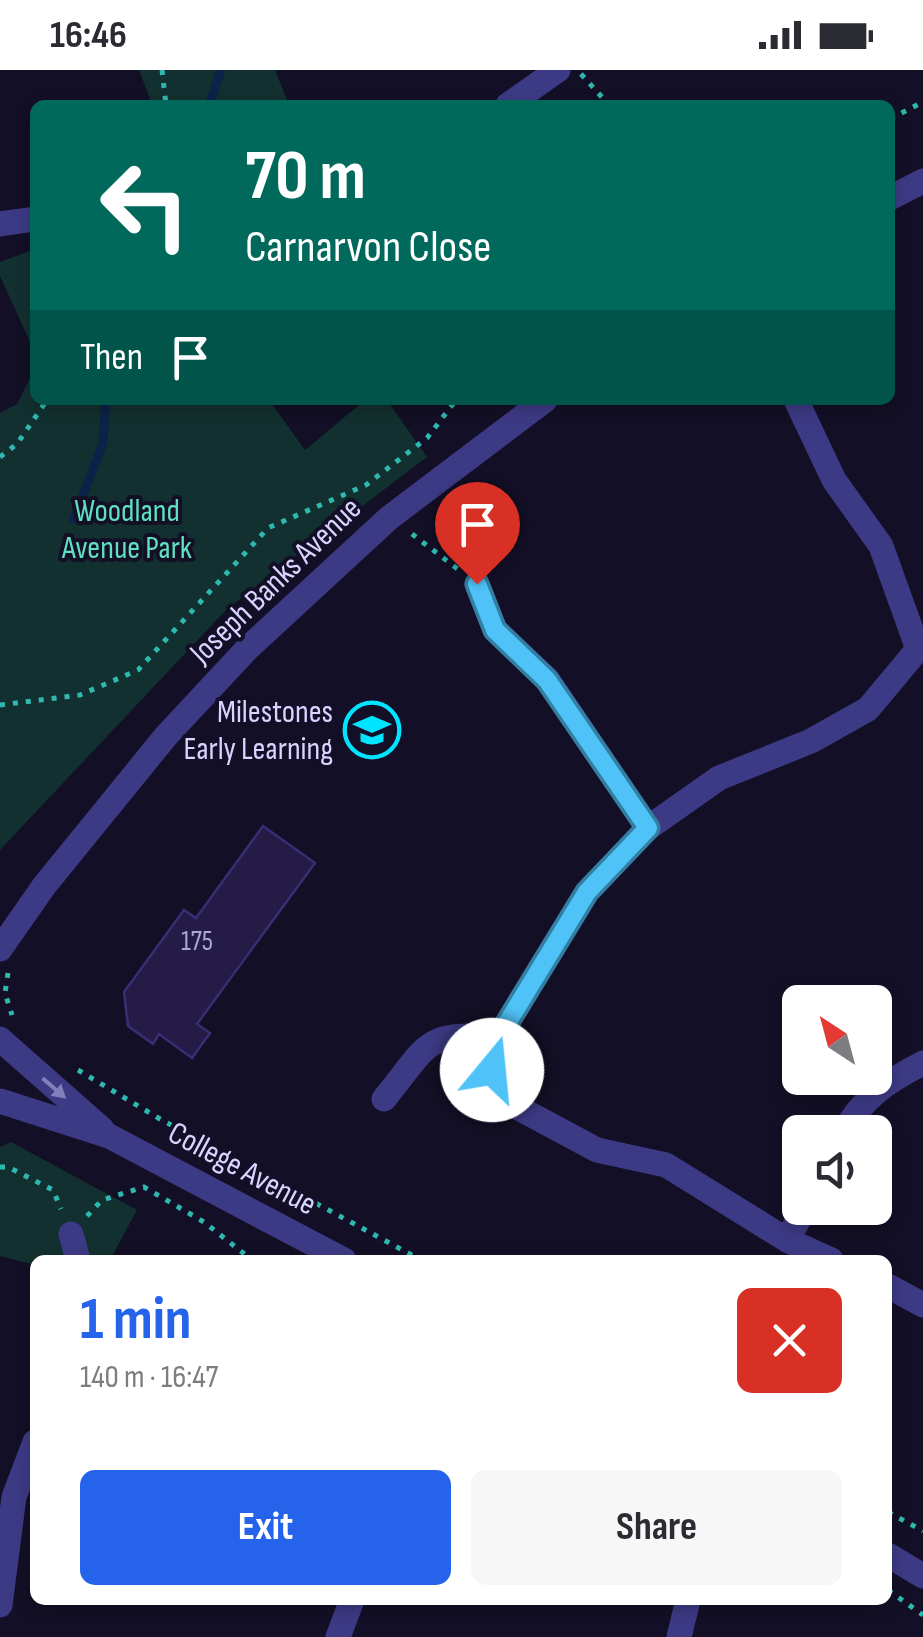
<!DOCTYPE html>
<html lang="en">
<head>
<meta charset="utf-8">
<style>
	body { margin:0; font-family:"Sofia Sans Condensed",sans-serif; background:#f7f7f7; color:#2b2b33; height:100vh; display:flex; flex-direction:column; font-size:38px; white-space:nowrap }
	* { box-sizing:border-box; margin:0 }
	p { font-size:32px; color:#7c7c81 }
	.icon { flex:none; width:55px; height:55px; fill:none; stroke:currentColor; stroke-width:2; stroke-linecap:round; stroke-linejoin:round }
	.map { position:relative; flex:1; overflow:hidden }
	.drawer { position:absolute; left:30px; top:1185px; width:862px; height:350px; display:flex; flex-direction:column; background:#fff; border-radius:15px; box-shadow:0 5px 15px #0003 }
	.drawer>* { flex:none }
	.banner { position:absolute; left:30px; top:30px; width:865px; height:305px; border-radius:15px; box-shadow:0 5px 15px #0003; background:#00695c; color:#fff; overflow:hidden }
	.needle { width:65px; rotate:324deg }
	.fabs { position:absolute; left:782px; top:915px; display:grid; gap:20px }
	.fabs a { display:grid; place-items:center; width:110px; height:110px; border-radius:15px; background:#fff; box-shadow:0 5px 15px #0003; font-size:50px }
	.pin { position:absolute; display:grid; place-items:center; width:85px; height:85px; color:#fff; margin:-102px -42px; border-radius:50% 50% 50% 0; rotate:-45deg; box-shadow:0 0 10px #0007 }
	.pin .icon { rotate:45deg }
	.me { position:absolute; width:110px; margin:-55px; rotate:17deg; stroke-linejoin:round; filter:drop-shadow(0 0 8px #0008) }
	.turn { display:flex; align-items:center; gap:35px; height:210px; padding:0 50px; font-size:45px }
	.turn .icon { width:130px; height:130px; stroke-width:2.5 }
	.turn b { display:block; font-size:70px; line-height:85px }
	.then { display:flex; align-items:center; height:95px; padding:0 50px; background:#0003; gap:20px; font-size:38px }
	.round { display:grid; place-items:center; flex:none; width:105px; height:105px; border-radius:15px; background:#f7f7f7 }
	.summary { display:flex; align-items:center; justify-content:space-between; height:170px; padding:0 50px }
	h1 { font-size:60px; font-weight:700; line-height:75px; color:#2563eb }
	.primary-button { display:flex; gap:20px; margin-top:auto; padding:20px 50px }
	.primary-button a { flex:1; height:115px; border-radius:15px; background:#2563eb; color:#fff; font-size:40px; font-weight:700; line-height:115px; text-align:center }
	.primary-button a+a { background:#f7f7f7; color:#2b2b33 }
	.status { display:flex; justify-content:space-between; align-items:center; height:70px; padding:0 50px; background:#fff; direction:ltr }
	.status svg { height:28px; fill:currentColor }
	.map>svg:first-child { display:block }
	.green { fill:#12302f }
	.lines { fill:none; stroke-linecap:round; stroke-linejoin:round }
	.stream { stroke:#0c2248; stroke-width:9 }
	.building { fill:#241b47; stroke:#3b2d73; stroke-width:2.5 }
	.path { stroke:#2fb8b0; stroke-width:5; stroke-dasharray:5 8; stroke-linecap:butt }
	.minor { stroke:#3d3a85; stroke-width:25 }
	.oneway { fill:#837fbc }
	.route-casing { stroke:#337fa1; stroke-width:25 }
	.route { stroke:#4fc3f7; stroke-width:18 }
	.labels { text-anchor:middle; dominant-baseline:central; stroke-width:8; stroke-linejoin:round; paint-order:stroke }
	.number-label { font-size:28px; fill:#aca6d1 }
	.park-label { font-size:32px; fill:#5fe0c0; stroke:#130f26 }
	.street-label { font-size:32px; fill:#d9d4ff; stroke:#130f26 }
	.poi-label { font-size:32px; fill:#d9d4ff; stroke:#130f26; text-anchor:end }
</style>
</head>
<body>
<div class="status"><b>16:46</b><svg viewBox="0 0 49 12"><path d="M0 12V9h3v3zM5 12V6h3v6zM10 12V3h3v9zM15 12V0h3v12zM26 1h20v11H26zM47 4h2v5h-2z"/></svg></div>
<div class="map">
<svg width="923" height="1567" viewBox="0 0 923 1567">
	<rect width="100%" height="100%" fill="#130f26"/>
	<!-- green -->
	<g class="green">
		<polygon points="139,0 275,0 289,35 140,35 150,29"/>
		<polygon points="35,179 35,283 0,206 0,192"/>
		<polygon points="35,298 35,330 269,330 305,380 365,330 387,330 427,387 227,539 0,780 0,343 17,334"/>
		<polygon points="11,1072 137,1140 110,1190 35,1190 35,1195 0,1186 0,1077"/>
	</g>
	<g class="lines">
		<!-- stream -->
		<g class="stream">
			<polyline points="209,35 221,0"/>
			<polyline points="74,449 103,373 106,330"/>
		</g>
	</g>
	<!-- building -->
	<polygon class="building" points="263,756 315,793 197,954 210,963 192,988 159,964 153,974 128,956 124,922 184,840 196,848"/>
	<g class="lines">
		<!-- path -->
		<g class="path">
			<polyline points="162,0 166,35"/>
			<polyline points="581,4 609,35"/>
			<polyline points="890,49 923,32"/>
			<polyline points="0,387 17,374 47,330"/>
			<polyline points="412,464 459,500"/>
			<polyline points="0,635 80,625 138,600 268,458 366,415 427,368 456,330"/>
			<polyline points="8,903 5,923 12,945"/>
			<polyline points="78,1000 160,1049 421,1190"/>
			<polyline points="0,1097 8,1097 53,1120 61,1139"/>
			<polyline points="87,1146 102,1130 144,1117 204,1152 252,1190"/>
			<polyline points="888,1442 923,1461"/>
			<polyline points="888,1520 923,1545"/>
		</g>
		<!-- minor -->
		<g class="minor">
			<polyline points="508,35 558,0"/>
			<polyline points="890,128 923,111"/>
			<polyline points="0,154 35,149"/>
			<polyline points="796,330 834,410 881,476 918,579"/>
			<polyline points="477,514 495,560 547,609 648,758"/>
			<polyline points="0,879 44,816 166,666 247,579 389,448 545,330"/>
			<polyline points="0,969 102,1059"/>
			<path d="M384,1029C428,976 423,960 498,968"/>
			<polyline points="0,1031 109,1066 344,1190"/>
			<path d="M844,1062C863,1027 888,1011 923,993"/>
			<polyline points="71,1164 78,1190"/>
			<polyline points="787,1170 805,1138"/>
			<polyline points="831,1190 787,1170 666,1095 597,1080 513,1035 492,1000 498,968 587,822 648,758 719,708 811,671 868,639 918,579 923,578"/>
			<polyline points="888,1216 923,1235"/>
			<polyline points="888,1485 923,1506"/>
			<polyline points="0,1535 14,1427 35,1372"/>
			<polyline points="338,1567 352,1530"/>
			<polyline points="679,1567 688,1530"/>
		</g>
	</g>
	<!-- one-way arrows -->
	<defs><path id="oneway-solid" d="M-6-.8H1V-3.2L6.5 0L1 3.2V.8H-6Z" transform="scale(2.5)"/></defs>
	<use class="oneway" href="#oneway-solid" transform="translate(54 1018) rotate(41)"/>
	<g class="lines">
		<!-- route casing -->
		<g class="route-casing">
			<polyline id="route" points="477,514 495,560 547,610 648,758 587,822 498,968 492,1000"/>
		</g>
		<!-- route -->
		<use href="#route" class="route"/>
	</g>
	<!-- icons -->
	<defs>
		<g id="school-ring" transform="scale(2.875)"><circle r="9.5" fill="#130f26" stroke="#00e5ff" stroke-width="1.5"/><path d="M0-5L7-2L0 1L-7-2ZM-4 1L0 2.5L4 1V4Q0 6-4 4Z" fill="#00e5ff"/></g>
	</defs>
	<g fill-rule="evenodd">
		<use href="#school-ring" x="372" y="660"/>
	</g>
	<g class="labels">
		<!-- number labels -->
		<g class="number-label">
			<text x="197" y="871">175</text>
		</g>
		<!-- park labels -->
		<g class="park-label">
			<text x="127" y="441">Woodland<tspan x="127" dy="37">Avenue Park</tspan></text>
		</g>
		<!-- street labels -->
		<g class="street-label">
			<text transform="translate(276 511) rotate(-44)">Joseph Banks Avenue</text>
			<text transform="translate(242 1099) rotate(28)">College Avenue</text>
		</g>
		<!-- poi labels -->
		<g class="poi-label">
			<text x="333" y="642">Milestones<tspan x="333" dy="37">Early Learning</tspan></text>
		</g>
	</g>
</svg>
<div class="fabs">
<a><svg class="needle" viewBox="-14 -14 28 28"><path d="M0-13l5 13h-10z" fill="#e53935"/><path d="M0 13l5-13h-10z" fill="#7c7c81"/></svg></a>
<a><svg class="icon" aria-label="sound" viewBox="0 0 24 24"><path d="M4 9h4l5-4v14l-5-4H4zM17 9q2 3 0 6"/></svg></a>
</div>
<div class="pin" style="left:477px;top:514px;background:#d93025"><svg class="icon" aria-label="arrive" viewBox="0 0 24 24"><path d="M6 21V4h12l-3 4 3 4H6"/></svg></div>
<svg class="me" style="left:492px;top:1000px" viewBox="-20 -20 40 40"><circle r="19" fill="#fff"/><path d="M0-13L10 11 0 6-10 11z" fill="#4fc3f7"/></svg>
<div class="banner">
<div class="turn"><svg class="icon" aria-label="left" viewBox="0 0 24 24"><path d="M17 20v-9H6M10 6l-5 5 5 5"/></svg><div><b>70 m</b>Carnarvon Close</div></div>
<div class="then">Then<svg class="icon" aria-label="arrive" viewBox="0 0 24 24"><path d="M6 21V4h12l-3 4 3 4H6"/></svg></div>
</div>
<section class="drawer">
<div class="summary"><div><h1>1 min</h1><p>140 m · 16:47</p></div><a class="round" style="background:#d93025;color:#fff"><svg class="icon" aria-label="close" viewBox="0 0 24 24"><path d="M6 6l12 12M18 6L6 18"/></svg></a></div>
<div class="primary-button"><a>Exit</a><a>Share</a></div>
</section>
</div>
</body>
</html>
